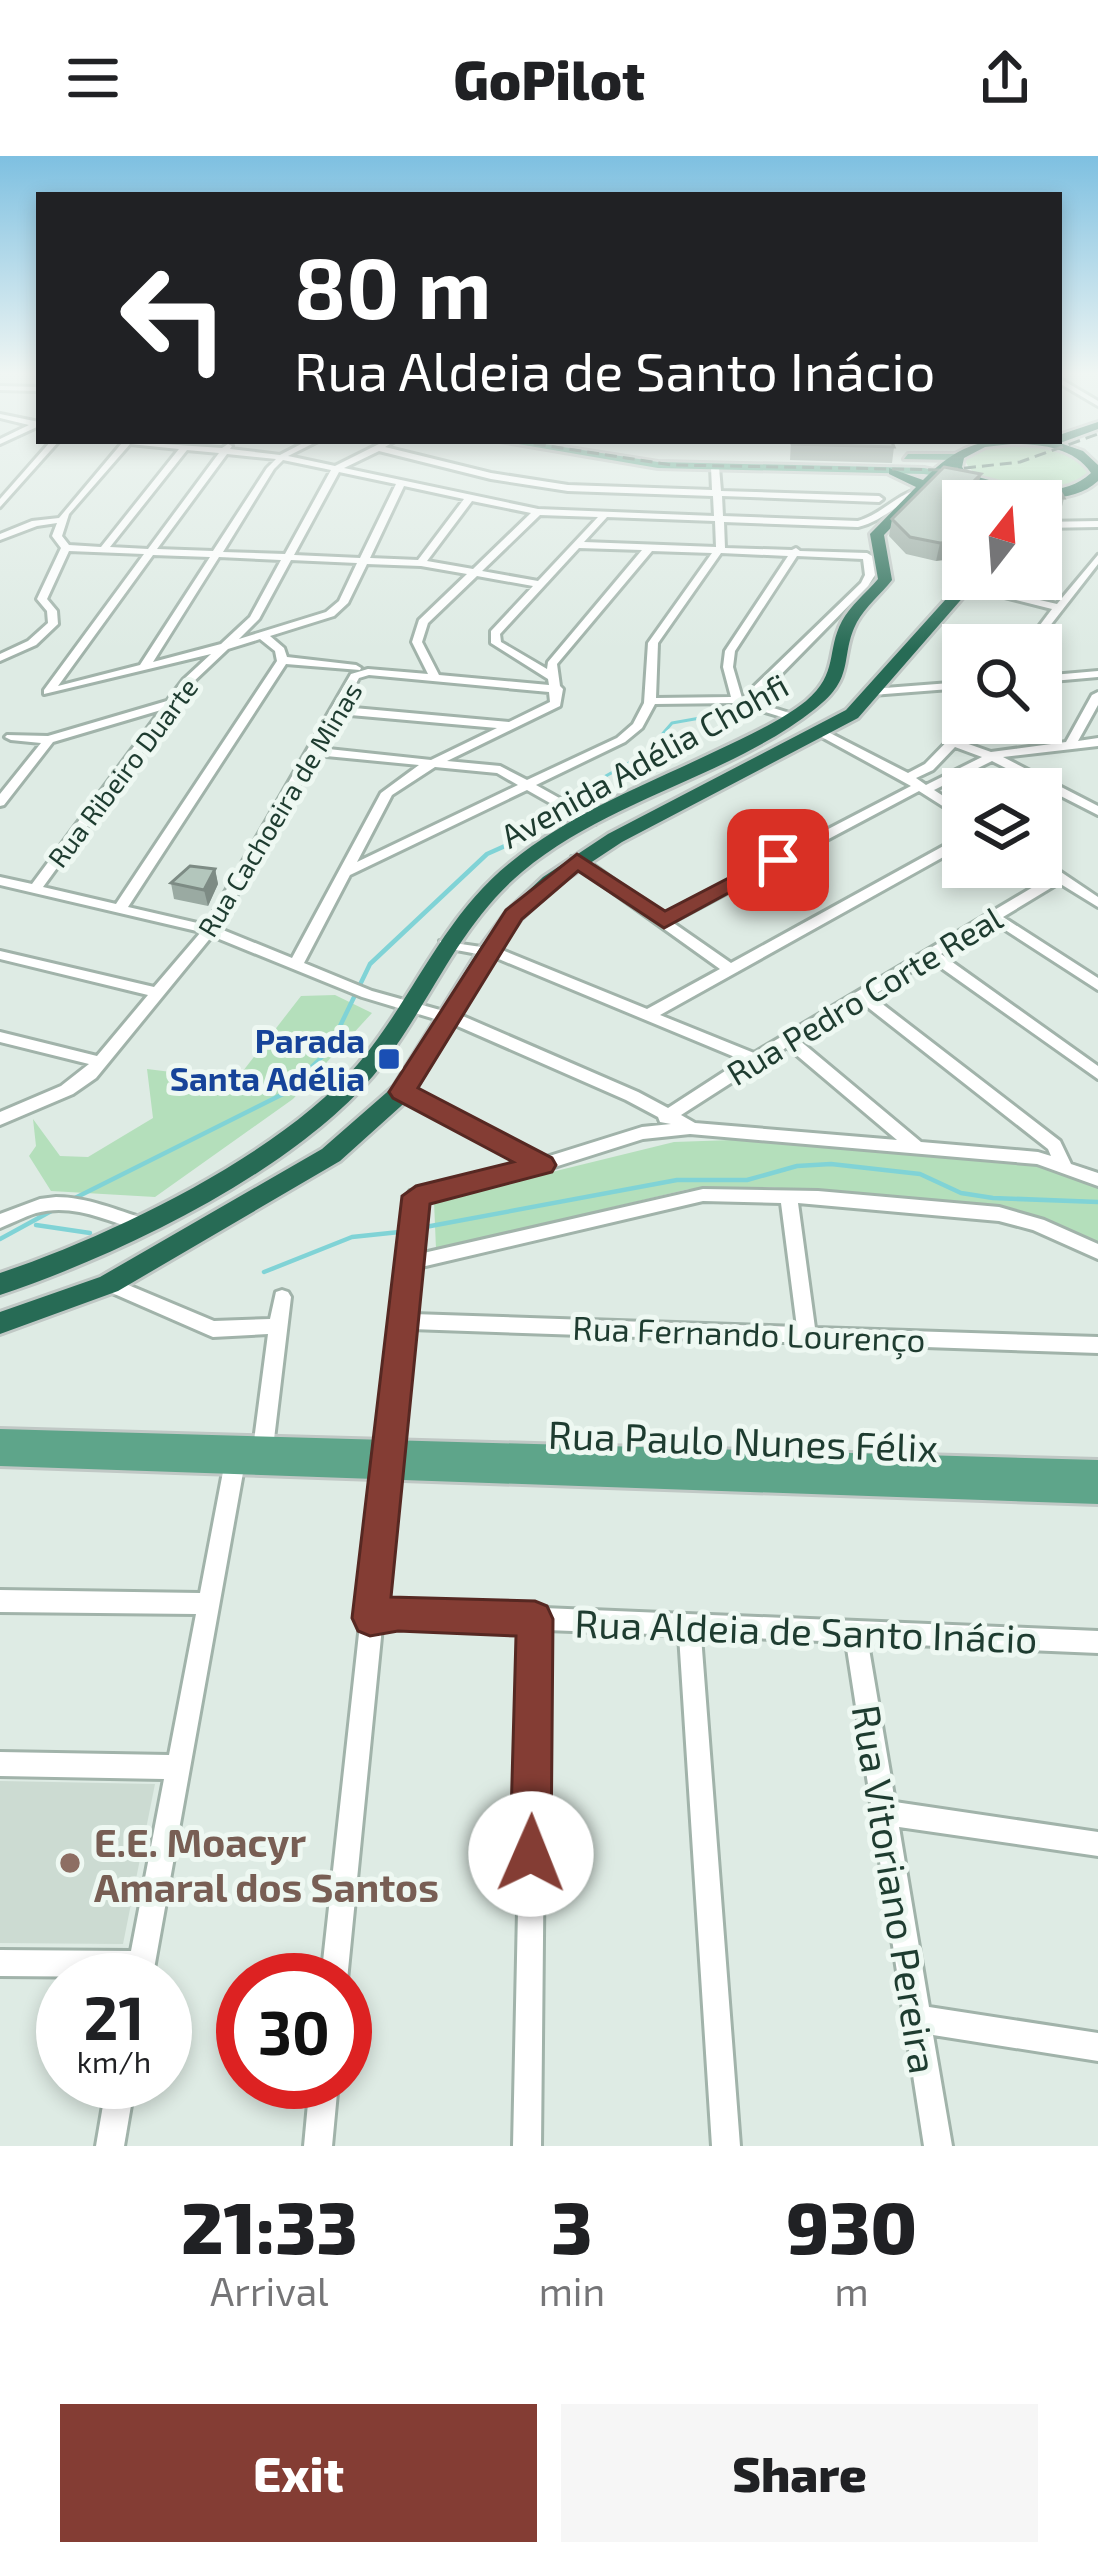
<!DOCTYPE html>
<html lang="en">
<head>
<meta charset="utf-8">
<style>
	body { margin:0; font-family:"Exo 2",sans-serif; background:#f6f6f6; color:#202124; height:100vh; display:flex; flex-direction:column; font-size:45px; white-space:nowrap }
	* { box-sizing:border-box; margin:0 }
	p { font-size:39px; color:#757577 }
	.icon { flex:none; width:66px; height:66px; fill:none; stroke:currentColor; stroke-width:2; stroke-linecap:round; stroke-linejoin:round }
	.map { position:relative; height:1990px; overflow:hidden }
	.details { display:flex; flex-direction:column; background:#fff; flex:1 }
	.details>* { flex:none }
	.hud { position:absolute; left:36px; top:36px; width:1026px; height:252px; border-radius:0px; box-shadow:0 6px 18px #0003; background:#202124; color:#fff; overflow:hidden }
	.needle { width:78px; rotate:17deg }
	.fabs { position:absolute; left:942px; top:324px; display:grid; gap:24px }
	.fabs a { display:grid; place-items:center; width:120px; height:120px; border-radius:0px; background:#fff; box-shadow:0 6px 18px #0003; font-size:60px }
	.speed { position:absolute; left:36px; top:1797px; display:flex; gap:24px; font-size:60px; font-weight:700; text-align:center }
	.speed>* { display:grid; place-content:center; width:156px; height:156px; border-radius:50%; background:#fff; box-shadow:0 6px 18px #0003; line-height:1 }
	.speed small { font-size:30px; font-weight:400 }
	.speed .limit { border:18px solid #d22; background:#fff; color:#111 }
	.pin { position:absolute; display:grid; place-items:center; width:102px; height:102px; color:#fff; margin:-51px; border-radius:24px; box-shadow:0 6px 18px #0006 }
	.me { position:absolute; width:132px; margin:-66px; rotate:1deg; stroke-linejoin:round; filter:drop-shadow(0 0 9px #0008) }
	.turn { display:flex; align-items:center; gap:42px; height:252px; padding:0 60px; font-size:54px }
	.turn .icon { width:156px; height:156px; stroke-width:2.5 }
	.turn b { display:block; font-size:84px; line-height:102px }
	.eta { display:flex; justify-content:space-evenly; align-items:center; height:204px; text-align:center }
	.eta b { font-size:72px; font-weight:800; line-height:84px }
	.primary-button { display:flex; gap:24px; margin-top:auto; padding:24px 60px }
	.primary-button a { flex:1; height:138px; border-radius:0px; background:#843d34; color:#fff; font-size:48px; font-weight:800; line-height:138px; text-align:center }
	.primary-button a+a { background:#f6f6f6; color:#202124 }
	header { display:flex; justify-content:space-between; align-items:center; height:156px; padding:0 60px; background:#fff; font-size:54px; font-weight:800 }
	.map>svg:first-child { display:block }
	.built { fill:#ccdbd2 }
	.green { fill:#b4dfbb }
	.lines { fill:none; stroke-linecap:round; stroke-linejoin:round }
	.stream-far1 { stroke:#80d3d6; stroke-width:3 }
	.stream { stroke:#80d3d6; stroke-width:4.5 }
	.minor-casing { stroke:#a1b3aa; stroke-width:6 }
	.major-casing { stroke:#c0c8c5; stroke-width:6 }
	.highway-casing { stroke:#c0c8c5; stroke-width:6 }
	.minor { fill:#fff; fill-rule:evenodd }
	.major { fill:#5ea58a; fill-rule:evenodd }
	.highway { fill:#276b55; fill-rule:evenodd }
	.rail { stroke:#58786c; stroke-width:3; stroke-dasharray:12 6; stroke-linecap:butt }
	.wall { fill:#9aaaa2 }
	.shaded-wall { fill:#7d8b84 }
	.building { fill:#b3c6bc; stroke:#7d8b84; stroke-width:3 }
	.route { fill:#843d34; stroke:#562822; stroke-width:3 }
	.transit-dot { fill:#1a4fb4; stroke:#eef8f2; stroke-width:4.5 }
	.education-dot { fill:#8d6e63; stroke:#eef8f2; stroke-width:4.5 }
	.labels { text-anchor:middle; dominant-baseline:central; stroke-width:10; stroke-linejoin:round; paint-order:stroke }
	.far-street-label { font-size:27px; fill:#1e3c30; stroke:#eef8f2 }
	.street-label { font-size:33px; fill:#1e3c30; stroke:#eef8f2 }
	.transit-label { font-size:33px; font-weight:bold; fill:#164399; stroke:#eef8f2; text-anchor:end }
	.near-street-label { font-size:39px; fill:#1e3c30; stroke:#eef8f2 }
	.near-education-label { font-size:39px; font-weight:bold; fill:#785e54; stroke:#eef8f2; text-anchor:start }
</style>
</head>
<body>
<header><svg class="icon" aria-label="menu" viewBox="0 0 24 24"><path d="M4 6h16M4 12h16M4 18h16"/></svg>GoPilot<svg class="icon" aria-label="share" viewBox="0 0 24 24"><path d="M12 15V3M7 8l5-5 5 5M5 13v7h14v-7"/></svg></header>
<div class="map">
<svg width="1098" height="1990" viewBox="0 0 1098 1990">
	<rect width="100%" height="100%" fill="#deebe4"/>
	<!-- built -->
	<polygon class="built" points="0,1625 155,1628 123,1788 0,1787"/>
	<!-- green -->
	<g class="green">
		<path d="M1031,289L1076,301L1090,313L1089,322C1058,340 984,341 965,305L987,290Z"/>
		<polygon points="335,839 372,857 293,943 155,1041 51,1035 29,1000 36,990 33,963 60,1000 88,1001 153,962 147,913 236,924 301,840"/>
		<polygon points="732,984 1057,1011 1098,1031 1098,1090 964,1048 769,1031 689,1033 436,1093 434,1045 674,986"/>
	</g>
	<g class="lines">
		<!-- stream-far1 -->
		<polyline class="stream-far1" points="531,662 645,598 672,567 734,556"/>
		<!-- stream -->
		<g class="stream">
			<polyline points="71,1044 285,937 328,895 370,808 487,698 514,686 535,659"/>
			<polyline points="36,1069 90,1077"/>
			<polyline points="420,1072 677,1024 747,1024 797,1010 831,1008 920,1018 961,1037 993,1042 1098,1046"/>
			<polyline points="0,1083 55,1053"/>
			<polyline points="264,1116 352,1081 409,1075"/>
		</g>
		<!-- minor casing -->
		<g class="minor-casing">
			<g id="minor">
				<polygon points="1059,222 1098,245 1098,250 1059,227"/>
				<polygon points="0,230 39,231 39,235 0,234"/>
				<polygon points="0,258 39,266 39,270 0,288 0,283 29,269 0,262"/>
				<polygon points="51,285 59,285 0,351 0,343"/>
				<path d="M119,285L222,292L228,288L232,290L230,293L280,299L307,285H318L288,300L335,310L385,285H395L385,291L491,317L568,329L712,334L711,311L715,308L719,311L721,335L879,340L883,343L879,346L722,340L723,360L858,365C883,358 899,335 925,332V336C900,344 884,365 858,371L724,366L725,392L792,394L796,392L800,395L867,397L872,400L875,419L868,430L754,546L796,559V563H788L736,547L655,548L642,572L625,586L536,629L595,662V668H587L527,634L350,719L304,807L372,835L465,861L638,936L668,952L742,904L494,801L440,791V785L502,794L647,853L720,813L572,707V701H582L663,759L911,630L818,579V575H826L908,617L925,608L965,567H977L960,585L991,596L1066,586L1092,539L1098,536V549L1078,585L1098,582V590L1003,601L1098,650V659L992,605L934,634L963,653V663L919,635L672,766L731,807L958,682L963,681V690L660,859L754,897L1050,721L1036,711H1041V705L1046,706L1098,741V751L1059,727L1003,761L1098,822V834L993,766L941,798L1098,910V923L930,804L872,840L1060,985L1071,1008L1098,1017V1030L1037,1008L690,978L643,983L542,1015L424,1044L419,1098L703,1033L818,1035L999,1051L1044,1064L1098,1088V1103L1033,1074L999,1065L798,1047L815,1172L1098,1181V1197L411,1173L384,1449L399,1446L1098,1475V1497L868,1487L895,1646L1098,1676V1700L899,1671L929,1851L1098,1877V1905L933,1879L952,1990H924L846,1486L701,1480L740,1990H712L679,1479L546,1474L541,1990H513L524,1473L399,1468L382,1471L347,1824L345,1829V1824H321L399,1113L397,1108L401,1103L407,1040L410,1035L416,1034L524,1007L396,940L394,936L396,932H408L543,1002L642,971L671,968L660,966L658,961L626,944L455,869L362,841L212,780L96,922L73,938L0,969V956L61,930L89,908L0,886V876L97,900L148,839L0,803V795L154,831L201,776L0,729V721L32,728L161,554L53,586L4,649L0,650V638L41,587L11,584L5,581L7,579L48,580L167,545L183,524L211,498L44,538V534L144,398L69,395L47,443L57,455L58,468L36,489L0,505V498L28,485L48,467L47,455L37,443L61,392L52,380L57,367L37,370L0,384V378L32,365L59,362L122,287ZM130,288L179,293L101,391L69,389L62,380L69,358ZM187,294L219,297L148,393L110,391ZM379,295L491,323L568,335L713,340L714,360L538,353L344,312ZM227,298L276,303L267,312L213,395L157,393ZM283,304L331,314L285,398L223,396L274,313ZM339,316L396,328L360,402L294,399ZM404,330L464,343L418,404L370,402ZM472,345L531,357L473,413L427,405ZM540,359L598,361L538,425L482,415ZM607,361L715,365L716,391L584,386ZM579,392L642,394L548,506L547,513L501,486L500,478ZM652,395L712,397L648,487L644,547L633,568L617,582L527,624L500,610L447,605L560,550L563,533L560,530L557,508ZM721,397L788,400L725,495L723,511L731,541L656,542L658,487ZM153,399L210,401L140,509L58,530ZM797,400L863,403L865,419L861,427L742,542L733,511L735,495ZM219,401L281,404L250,461L221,488L153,506ZM291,404L357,407L339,445L326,456L239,483L259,463ZM367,408L421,410L467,418L419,464L412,486L428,518L368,513L351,518L206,769L128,751L286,508L360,514L361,512L356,509L287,501L284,492L270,480L334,460L348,447ZM477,420L533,430L491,475V487L548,523L549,529L439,519L422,486L428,467ZM260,483L275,495L277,505L116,748L43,731L191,528L228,493ZM369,519L549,536L550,546L509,566L343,551L359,522ZM339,558L497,572L431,604L319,592ZM955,591L982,601L926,629L916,622L933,614ZM316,599L419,609L381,637L292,802L218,772ZM435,611L497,617L518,629L357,706L392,639ZM861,846L1048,993L1051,1000L1038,996L921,986L799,884ZM787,891L897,984L695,967L681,959ZM703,1045L781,1047L797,1171L413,1158L417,1112Z"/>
				<polygon points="1098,365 1098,371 1041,372 1041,366"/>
				<polygon points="1098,399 1098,408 1035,489 1025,489 1052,453 961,430 966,427 1057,448"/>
				<polygon points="1098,515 1098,521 1041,526 1041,520"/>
				<polygon points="963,526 963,532 872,539 866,536 872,533"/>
				<path d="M56,1041C87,1041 116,1054 146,1063L149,1068L146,1073L140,1075C106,1064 72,1047 36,1057C24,1061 12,1067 0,1072V1058L40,1043Z"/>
				<polygon points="109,1121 214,1165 270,1163 276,1136 282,1134 288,1136 291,1141 272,1300 269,1306 262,1309 255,1306 252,1300 268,1178 213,1181 206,1178 103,1133 100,1128 103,1123"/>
				<polygon points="236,1291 243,1294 246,1300 152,1824 126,1824 126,1821 0,1820 0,1794 131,1795 164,1623 0,1620 0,1596 169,1599 196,1458 0,1456 0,1434 200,1437 226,1300 229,1294"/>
				<polygon points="107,1926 135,1926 124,1990 96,1990"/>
				<polygon points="310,1926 338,1926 332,1990 304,1990"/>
			</g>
		</g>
		<!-- major casing -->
		<g class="major-casing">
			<g id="major">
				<polygon points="500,285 525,285 658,306 924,312 960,320 955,323 924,318 658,312"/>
				<polygon points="908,298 956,298 961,301 956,304 904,303"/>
				<polygon points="0,1273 1098,1304 1098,1348 0,1310"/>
			</g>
		</g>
		<!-- highway casing -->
		<g class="highway-casing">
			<g id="highway">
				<path d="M1098,266V273L1060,287L1083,295L1098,309V325C1062,358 999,334 958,324L950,311L884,379L892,424C882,437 865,451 857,466C839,500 857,521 815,553C729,621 609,643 522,716C455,772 428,855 373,920C290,1017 120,1099 0,1139V1117C113,1079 279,999 358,908C413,843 443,760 511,706C572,656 648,628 718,594C747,580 781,565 806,545C839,517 826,495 842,465C850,450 867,436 878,423L870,378L916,331L889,318V312L923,324C971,276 995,285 1059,285V279ZM1011,288C1040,288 1074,291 1091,317C1058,348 1006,328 967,318L962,311L964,302L985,291Z"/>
				<polygon points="964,423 979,423 858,562 622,686 557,729 521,763 497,797 410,942 340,1005 118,1135 0,1178 0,1156 100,1121 322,993 394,930 481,790 507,755 543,721 608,678 846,554"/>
			</g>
		</g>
		<!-- minor -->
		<use href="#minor" class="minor"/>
		<!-- major -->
		<use href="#major" class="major"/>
		<!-- highway -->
		<use href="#highway" class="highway"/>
		<!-- rail -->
		<polyline class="rail" points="516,285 672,309 947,314 1020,306 1098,278"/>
	</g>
	<!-- wall -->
	<g class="wall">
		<polygon points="791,285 894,291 892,307 790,304"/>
		<polygon points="1044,333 1064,342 1061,355 1041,355 1041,345"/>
		<polygon points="977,335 973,339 936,405 906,398 889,380 892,363"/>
		<polygon points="215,713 218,728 208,750 174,743 171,727"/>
	</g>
	<!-- shaded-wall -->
	<g class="shaded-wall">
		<polygon points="981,318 977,335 967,345 962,337"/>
		<polygon points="963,385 963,402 936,405 940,387"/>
		<polygon points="215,713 218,728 208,750 204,734"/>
	</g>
	<!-- building -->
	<g class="building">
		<polygon points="791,285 892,286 894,291 792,288"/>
		<polygon points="944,311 981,318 962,337 984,342 989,345 963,345 963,385 940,387 910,381 892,363"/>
		<polygon points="1044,333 1059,333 1064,342 1041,342"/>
		<polygon points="190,710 215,713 204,734 171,727"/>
	</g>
	<!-- sky -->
	<linearGradient id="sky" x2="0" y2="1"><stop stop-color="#7ec0e1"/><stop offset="0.44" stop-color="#f0f6f3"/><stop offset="1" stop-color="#f0f6f3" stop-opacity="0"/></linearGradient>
	<rect width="1098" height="494" fill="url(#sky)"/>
	<!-- route -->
	<polygon class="route" points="577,698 665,755 771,700 778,698 789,704 664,772 578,715 522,763 418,932 552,1002 556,1009 552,1016 430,1048 391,1441 535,1445 547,1450 553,1463 551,1698 545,1712 531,1718 516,1712 510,1698 516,1480 398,1475 370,1480 358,1475 352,1462 402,1040 416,1030 513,1006 393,942 389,936 506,754"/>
	<!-- markers -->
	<rect class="transit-dot" x="377" y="891" width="24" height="24" rx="6"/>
	<circle class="education-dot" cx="70" cy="1707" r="12"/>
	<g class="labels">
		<!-- far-street labels -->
		<g class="far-street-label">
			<text transform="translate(122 616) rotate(-53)">Rua Ribeiro Duarte</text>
			<text transform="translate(279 653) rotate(-59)">Rua Cachoeira de Minas</text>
		</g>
		<!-- street labels -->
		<g class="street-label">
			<text transform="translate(644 604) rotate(-29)">Avenida Adélia Chohfi</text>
			<text transform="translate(864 839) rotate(-31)">Rua Pedro Corte Real</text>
			<text transform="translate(749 1177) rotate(2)">Rua Fernando Lourenço</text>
		</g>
		<!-- transit labels -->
		<g class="transit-label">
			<text x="365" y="884">Parada<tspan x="365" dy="38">Santa Adélia</tspan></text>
		</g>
		<!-- near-street labels -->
		<g class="near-street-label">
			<text transform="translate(743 1284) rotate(2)">Rua Paulo Nunes Félix</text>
			<text transform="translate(806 1474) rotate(2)">Rua Aldeia de Santo Inácio</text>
			<text transform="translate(896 1733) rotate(81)">Rua Vitoriano Pereira</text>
		</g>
		<!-- near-education labels -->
		<g class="near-education-label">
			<text x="94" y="1685">E.E. Moacyr<tspan x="94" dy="45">Amaral dos Santos</tspan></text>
		</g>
	</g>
</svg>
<div class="fabs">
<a><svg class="needle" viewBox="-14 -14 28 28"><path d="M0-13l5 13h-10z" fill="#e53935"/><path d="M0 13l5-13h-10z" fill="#757577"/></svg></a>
<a><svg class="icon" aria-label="search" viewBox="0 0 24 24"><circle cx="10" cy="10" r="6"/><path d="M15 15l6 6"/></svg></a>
<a><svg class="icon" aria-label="layers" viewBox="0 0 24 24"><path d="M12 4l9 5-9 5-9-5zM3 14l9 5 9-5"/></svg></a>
</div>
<div class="speed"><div>21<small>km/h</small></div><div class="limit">30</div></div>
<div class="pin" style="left:778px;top:704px;background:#d93025"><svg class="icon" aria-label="arrive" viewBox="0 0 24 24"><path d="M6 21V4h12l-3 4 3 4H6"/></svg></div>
<svg class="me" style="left:531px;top:1698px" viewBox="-20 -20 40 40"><circle r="19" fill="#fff"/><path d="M0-13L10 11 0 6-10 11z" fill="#843d34"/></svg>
<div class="hud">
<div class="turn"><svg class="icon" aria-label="left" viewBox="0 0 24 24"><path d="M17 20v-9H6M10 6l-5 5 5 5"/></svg><div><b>80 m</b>Rua Aldeia de Santo Inácio</div></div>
</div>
</div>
<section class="details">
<div class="eta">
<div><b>21:33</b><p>Arrival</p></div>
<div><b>3</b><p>min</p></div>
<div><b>930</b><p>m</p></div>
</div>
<div class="primary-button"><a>Exit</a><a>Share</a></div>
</section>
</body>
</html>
